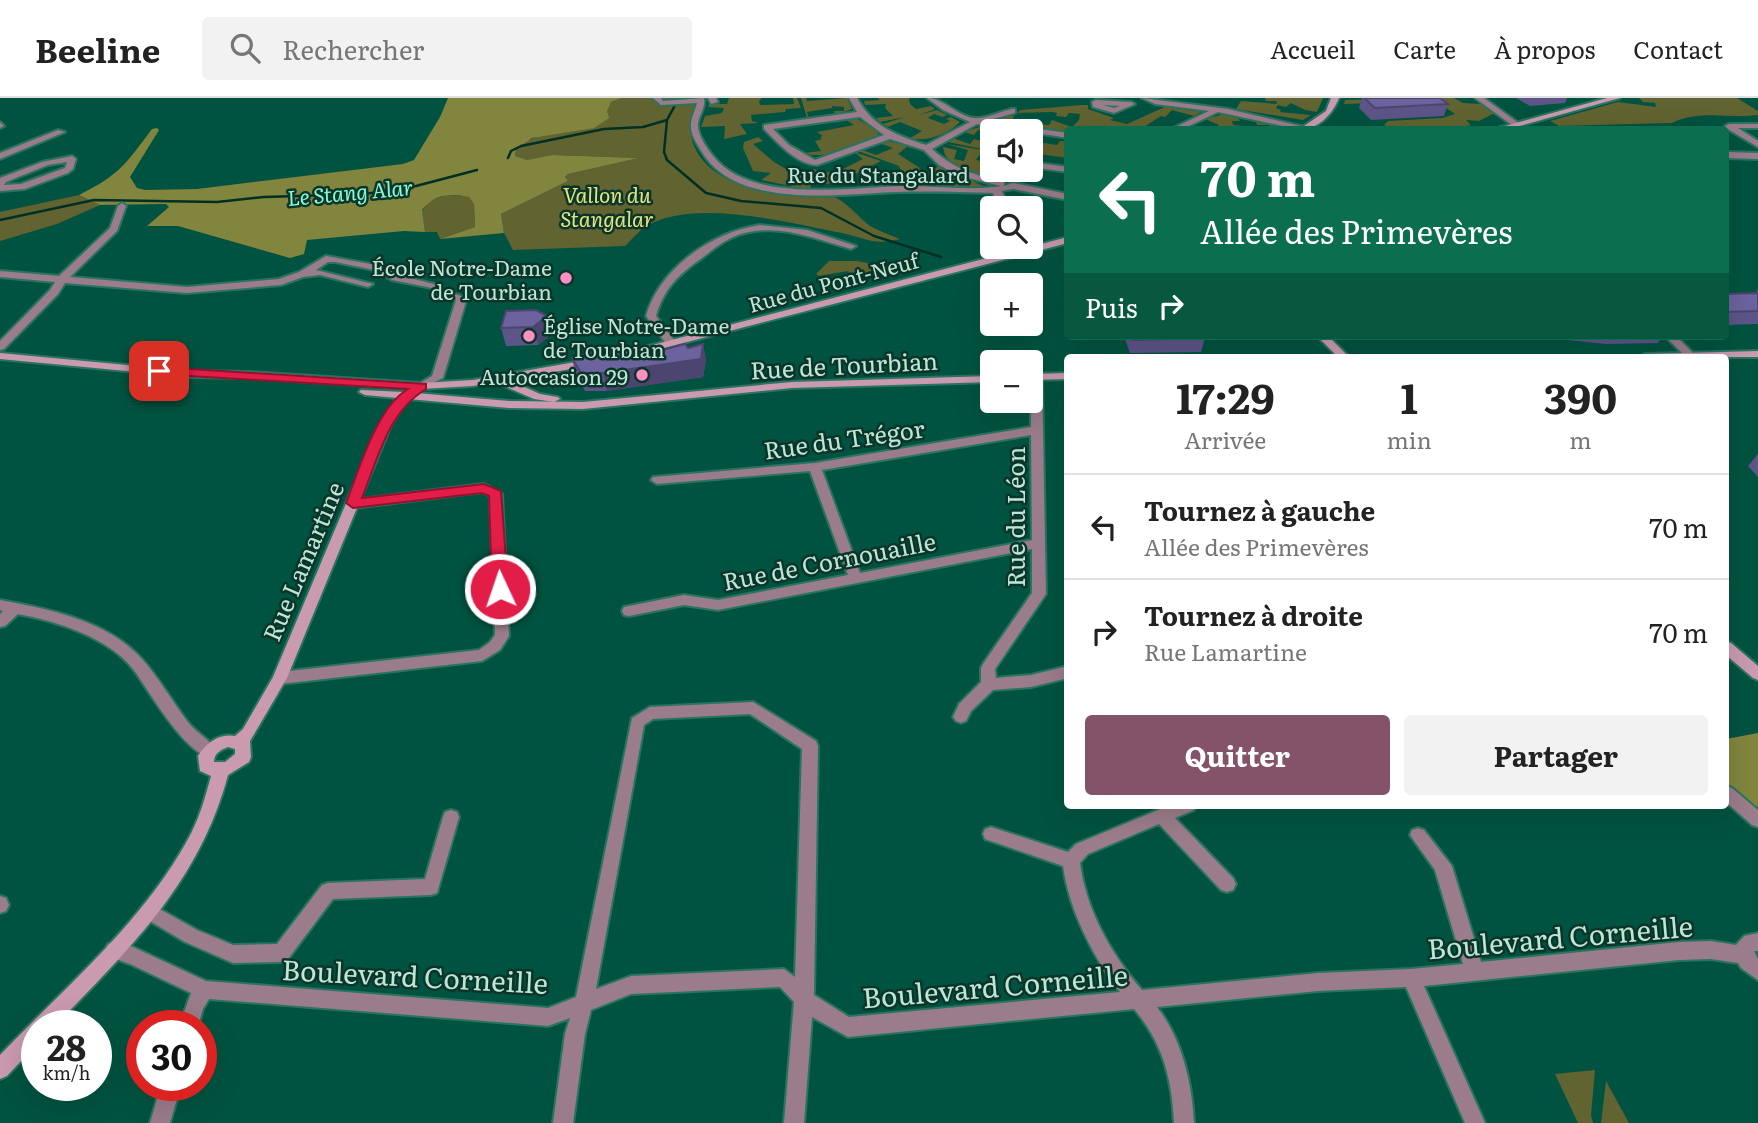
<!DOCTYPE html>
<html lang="fr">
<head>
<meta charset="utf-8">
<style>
	body { margin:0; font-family:Literata,serif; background:#f2f2f2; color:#222; height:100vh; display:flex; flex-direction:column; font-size:26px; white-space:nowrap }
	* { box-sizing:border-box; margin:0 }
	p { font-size:23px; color:#767676 }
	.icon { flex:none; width:38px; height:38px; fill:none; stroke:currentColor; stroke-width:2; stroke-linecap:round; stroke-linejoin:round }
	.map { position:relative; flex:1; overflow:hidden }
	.drawer { position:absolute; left:1064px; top:256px; width:665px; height:455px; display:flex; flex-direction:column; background:#fff; border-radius:7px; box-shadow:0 7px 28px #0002 }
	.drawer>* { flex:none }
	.hud { position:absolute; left:1064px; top:28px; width:665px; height:214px; border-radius:7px; box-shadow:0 7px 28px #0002; background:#0b6e4f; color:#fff; overflow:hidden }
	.fabs { position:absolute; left:980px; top:21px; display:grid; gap:14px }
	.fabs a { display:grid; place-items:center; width:63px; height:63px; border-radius:7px; background:#fff; box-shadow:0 7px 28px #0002; font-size:35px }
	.speed { position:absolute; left:21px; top:912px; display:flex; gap:14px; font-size:35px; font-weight:700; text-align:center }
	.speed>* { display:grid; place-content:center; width:91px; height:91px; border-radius:50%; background:#fff; box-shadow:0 7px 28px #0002; line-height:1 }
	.speed small { font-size:18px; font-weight:400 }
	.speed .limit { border:10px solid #d22; background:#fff; color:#111 }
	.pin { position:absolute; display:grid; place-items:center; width:60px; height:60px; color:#fff; margin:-30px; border-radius:14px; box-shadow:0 4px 10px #0006 }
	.me { position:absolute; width:77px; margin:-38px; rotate:357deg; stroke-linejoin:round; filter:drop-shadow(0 0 5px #0008) }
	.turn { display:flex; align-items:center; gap:24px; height:147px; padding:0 21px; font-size:32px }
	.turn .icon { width:91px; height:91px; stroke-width:2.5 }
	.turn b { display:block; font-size:49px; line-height:60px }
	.then { display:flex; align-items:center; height:66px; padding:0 21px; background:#0003; gap:14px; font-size:26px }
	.eta { display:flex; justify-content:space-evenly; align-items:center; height:119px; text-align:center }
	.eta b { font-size:42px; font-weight:700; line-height:49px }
	.cta { display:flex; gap:14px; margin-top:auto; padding:14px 21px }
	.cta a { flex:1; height:80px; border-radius:7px; background:#84536a; color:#fff; font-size:28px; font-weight:700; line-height:80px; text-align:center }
	.cta a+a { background:#f2f2f2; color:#222 }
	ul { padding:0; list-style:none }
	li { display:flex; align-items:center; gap:21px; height:105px; padding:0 21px; border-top:2px solid #e0e0e0 }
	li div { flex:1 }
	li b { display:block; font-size:26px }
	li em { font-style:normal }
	header { display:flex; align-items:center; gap:42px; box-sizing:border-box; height:98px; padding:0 35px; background:#fff; border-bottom:2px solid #e0e0e0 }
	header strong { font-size:33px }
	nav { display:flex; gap:38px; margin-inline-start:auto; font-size:24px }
	.search { width:490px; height:63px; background:#f2f2f2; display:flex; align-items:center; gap:18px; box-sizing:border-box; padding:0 24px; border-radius:7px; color:#767676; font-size:26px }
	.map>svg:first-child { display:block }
	.green { fill:#616330 }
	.forest { fill:#82853e }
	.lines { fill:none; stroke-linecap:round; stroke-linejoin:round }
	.stream { stroke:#003024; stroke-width:2.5 }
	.street-casing { stroke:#297361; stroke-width:4 }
	.secondary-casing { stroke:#297361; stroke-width:4 }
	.street { fill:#9b7c8a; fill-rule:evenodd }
	.secondary { fill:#ca9aaf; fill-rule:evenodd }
	.wall { fill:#5d5488 }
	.shaded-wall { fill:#4c456f }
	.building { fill:#6c629e; stroke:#4c456f; stroke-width:2 }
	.route { fill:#e11d48; stroke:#92132f; stroke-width:2 }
	.poi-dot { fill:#fc8fc3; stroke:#0c3429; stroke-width:2.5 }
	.labels { text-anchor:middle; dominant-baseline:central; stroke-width:5; stroke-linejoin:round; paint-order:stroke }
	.far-street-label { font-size:21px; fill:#bce6d6; stroke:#0c3429 }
	.far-water-label { font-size:21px; font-style:italic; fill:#82fdd7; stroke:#0c3429 }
	.far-park-label { font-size:21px; font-style:italic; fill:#e2e681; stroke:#0c3429 }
	.far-poi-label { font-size:21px; fill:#bce6d6; stroke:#0c3429; text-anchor:end }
	.street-label { font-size:24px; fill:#bce6d6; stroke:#0c3429 }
	.near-street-label { font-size:28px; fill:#bce6d6; stroke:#0c3429 }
</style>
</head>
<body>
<header>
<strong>Beeline</strong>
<div class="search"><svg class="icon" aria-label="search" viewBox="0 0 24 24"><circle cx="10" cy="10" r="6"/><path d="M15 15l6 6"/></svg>Rechercher</div>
<nav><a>Accueil</a><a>Carte</a><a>À propos</a><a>Contact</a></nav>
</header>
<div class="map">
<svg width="1758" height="1025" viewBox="0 0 1758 1025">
	<rect width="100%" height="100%" fill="#005340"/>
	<!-- green -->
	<g class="green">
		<path d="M622,0H695C697,13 689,25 691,37C698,81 758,96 795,97C805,97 822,94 832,98C846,103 858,119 870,128C879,133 890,137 900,141C875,148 865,140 842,135C790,125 692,99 645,129C638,134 631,142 625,148L513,152L504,135L501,116L568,83L565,79L568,76L639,60L553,57L527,62L515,58L516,51C546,22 588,51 611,4Z"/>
		<polygon points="729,0 762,0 759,3 760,7 794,6 793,0 797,0 801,10 786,11 785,14 751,17 752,23 759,25 740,26 747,36 724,41 725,28 701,29 705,18 722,15 724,10 708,9 709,6 727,6"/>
		<polygon points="801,0 806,0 807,3 847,0 852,11 835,17 834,13 844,13 844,9 832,8 832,10 807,14 809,20 807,20"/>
		<path d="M878,0H909L910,6L916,11L931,8L935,11L919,17L937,12L947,17L942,19L934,16L928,20L944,26L950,23L946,21L951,19L960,24C950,35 926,45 910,40L922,33L900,24L888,29L883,26L905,19L880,24L876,20L893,18L885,10L886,6L865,7L864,3L879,2Z"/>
		<polygon points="1265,0 1323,0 1317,14 1305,12 1291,5 1286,9 1278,7 1276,10 1281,12 1280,14 1311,17 1303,22 1236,11 1241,3 1277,6 1276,3 1266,3"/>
		<path d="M1437,0H1454L1463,5L1481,6L1495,15L1479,23L1466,22L1471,27C1455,32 1400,36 1384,27L1388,23L1442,20L1455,16L1436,3L1344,6L1345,2Z"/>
		<path d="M1639,0H1737L1758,13V17C1729,21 1701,11 1672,25L1559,28L1550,23L1618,4L1656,9L1655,5L1643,4Z"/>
		<polygon points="1082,7 1088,7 1088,11 1114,20 1110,22 1127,26 1167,8 1198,11 1201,14 1194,18 1172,12 1165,19 1161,18 1144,29 1163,32 1068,32 1067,35 998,24 999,19 1014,18 1012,24 1035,28 1037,26 1049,27 1052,22 1072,29 1079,22 1080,16 1069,15 1066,19 1056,18 1057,15 1052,14 1017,15 1020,12"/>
		<polygon points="1224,16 1237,17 1240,23 1232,23 1233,27 1270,31 1269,27 1257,27 1255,21 1285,28 1285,31 1213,31 1219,27 1205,21"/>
		<path d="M856,20L878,33V37C860,46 824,63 804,55L821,53L815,43L822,41L820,39L823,38L817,34L854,27L845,21Z"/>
		<polygon points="982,28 1000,30 1001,33 992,33 992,53 948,44 953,40 970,46 974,41 981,43 988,34 978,32 974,37 964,34"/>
		<path d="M758,39L763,43L753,46L774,64L796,77L814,71C832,80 846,69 863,61L854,54L881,63L836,86L812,85L810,91H791V88L761,82L771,75L753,73L743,50L744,44Z"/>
		<polygon points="884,42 908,48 898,56 920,70 919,71 927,75 939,68 988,90 936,88 942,80 903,80 899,68 858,53 860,51 876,57 893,50 879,45"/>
		<polygon points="1031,43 1057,47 1060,43 1067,43 1067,60 1032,55"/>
		<path d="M946,46L983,52L976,62L992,65V69L985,68L983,73L1015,78L1012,83C992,80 945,75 943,49L957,52L954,61L964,63L968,52Z"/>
		<polygon points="79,97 100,107 57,126 0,143 0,114"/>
		<polygon points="446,97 469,98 474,106 475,129 440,141 437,134 425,134 422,113 429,103"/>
		<polygon points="829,163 857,163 891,170 855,180 848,173 819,178 816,176"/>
		<polygon points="1595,972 1591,1017 1593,1025 1578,1025 1555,976"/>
		<polygon points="1606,983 1629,1025 1601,1025"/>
	</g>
	<!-- forest -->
	<g class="forest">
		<path d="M448,0H622L611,4L607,13L609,20L594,30L532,40L516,51L515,58L527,62L552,57L639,60L568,76L565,79L568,83L501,116L504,135L440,141L475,129L474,106L469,99C451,95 434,96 422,112L425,134L404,133L307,142L304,156L290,160L178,128H147L169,109L166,106L100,107L79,97C119,77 126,66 152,31L157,30L159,32L130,79L137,90L145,92L197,91L403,66L414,62L440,19Z"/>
		<polygon points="1758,635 1758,709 1742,705 1726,690 1726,641"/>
	</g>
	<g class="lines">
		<!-- stream -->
		<g class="stream">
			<polyline points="667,22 664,54 667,62 706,95 741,103 821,110 874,138 941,159"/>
			<polyline points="508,60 511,53 521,48 604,31 643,29 667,22 679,0"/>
			<polyline points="0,122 94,102 217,104 264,99 365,96 416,88 477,72"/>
		</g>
		<!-- street casing -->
		<g class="street-casing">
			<g id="street">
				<path d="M653,0H661L663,3L704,0C706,10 699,16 698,26C697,36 707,51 714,59C752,106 850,89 904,88C935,88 970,93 1001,88L960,78L939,67L924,52L890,41L817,67C797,67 777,44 764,31V27L857,14L849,0H857C873,29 896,37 926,47L970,24L943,12L927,0C945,0 960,22 979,20C990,19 1002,13 1012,11H1015V15L986,23L1068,35V40L977,26L932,51C953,71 976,77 1004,84V88L1013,85L1068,96V102L1013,91L1002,93L1008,110H999L993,95C961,94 929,93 897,94C839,96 737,112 702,54C697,46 692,39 691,30C690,22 695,13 697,5L661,7ZM860,19L884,37L815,62L789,47L773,31Z"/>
				<polygon points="708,0 716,0 718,4 711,6"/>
				<polygon points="1142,0 1228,11 1309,30 1301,32 1218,14 1181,32 1169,32 1209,13 1155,6"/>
				<polygon points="1475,0 1484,0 1520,26 1513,28"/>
				<path d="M1096,2L1131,4L1135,6L1114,15L1093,9L1092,4ZM1103,7L1120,8L1114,10Z"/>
				<polygon points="0,24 4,28 0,30"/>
				<polygon points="1729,26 1758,26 1758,30 1738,30 1758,43 1758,49 1726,30 1725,28"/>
				<polygon points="58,32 65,34 0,61 0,55"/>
				<polygon points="985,51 992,53 992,64 988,62"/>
				<polygon points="1726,54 1758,55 1758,61 1726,60"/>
				<path d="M72,58L76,61L73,71L68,75L25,91L0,93V80L42,64ZM67,64L65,70L62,71L21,86L4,87L6,84L48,67Z"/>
				<polygon points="1031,64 1068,69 1068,74 1031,69"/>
				<polygon points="122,105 126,108 117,133 70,179 187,189 279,181 299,174 326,158 398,171 398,177 442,188 437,191 392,182 387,179 389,175 335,164 328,164 316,172 373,186 368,189 320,177 303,179 281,187 187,195 65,185 58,196 4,251 0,252 0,243 50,192 55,184 0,179 0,173 59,178 110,130 118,108"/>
				<path d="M760,127L807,132L856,148L851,151C813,140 768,121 729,141C719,146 711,153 702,160C679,176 664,190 656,218L676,245L675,247H667L646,218C660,170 712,134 760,127Z"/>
				<polygon points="442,192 467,200 443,280 421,291 415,288 432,278 456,202 438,197 437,195"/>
				<polygon points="1665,238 1676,238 1695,257 1686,259"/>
				<path d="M1036,276L1042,279L1046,496L995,571L996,580L1031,577L1068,568V580L1031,589L993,592L971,613L966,623L961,625L956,623L953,619L959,606L981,584V570L983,566L1032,495V451L718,512L684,507L629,518L624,517L622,513L624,509L684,497L718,502L848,477L810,373L657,386L651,382L653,379L815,365L1031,329V279ZM1031,337L1032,442L860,475L822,372Z"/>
				<polygon points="484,386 502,396 509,538 500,552 482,563 280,586 275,584 273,580 275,576 280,574 479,552 490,544 495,537 490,398 482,394 353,410 347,406 353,402"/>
				<path d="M0,502C48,511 107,522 142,561C159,580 172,603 187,623C195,634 212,643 217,653L215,658C190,666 147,589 133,571C108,539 56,523 18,516L5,528L0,529V516L3,513L0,512Z"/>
				<path d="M753,604L816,643L818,648L814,897L849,919L1120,894C1093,859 1069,812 1063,768L985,741L983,736L985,731L991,729L1068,754L1076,746L1170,707H1196L1194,712L1175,720L1233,780L1236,786L1233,792L1227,794L1221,792L1159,726L1088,756L1080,765C1086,812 1111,856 1142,892L1318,875L1411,871L1463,866L1435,772L1410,737L1412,732L1418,730L1424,732L1452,768L1481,864L1679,844L1711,843L1736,847L1744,838L1758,835V853H1754L1758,861V882L1741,870L1738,865L1711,861L1679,862L1424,888L1485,1025H1465L1406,889L1318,893L1157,909C1182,941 1192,985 1194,1025H1174C1172,981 1163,945 1134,911L848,939L812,919L804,1025H784L794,904L780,889L631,896L591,912L585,936L573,1025H553L565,936L570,920L548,928L209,901L203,911L198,928H179L191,895L130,866L108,858L105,852L108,846L114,843L133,849L206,883L548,910L576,899L632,620L650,609ZM750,616L802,651L795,879L784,871L631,878L596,891L644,627L653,621Z"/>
				<polygon points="1726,688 1732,690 1758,712 1758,729 1752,727 1726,704"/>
				<polygon points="451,712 457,714 459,719 437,795 431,797 333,801 288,861 282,864 233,865 185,844 143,819 140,813 143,807 149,805 197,832 233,847 277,846 322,787 328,785 425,781 443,719 445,714"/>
				<polygon points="0,798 6,800 9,807 6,813 0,815"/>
				<polygon points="161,987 181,987 170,1025 150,1025"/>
			</g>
		</g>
		<!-- secondary casing -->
		<g class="secondary-casing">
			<g id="secondary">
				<path d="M1331,0H1339C1332,17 1318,32 1298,32L1326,13Z"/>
				<polygon points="1607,0 1620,0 1505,32 1490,32"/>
				<polygon points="1068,139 1068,145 610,264 509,282 540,296 558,299 560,301 554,304 534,301 495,284 473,288 421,291 250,280 190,279 0,261 0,255 190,273 250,274 421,285 473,282 610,258"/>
				<polygon points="1317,238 1328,238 1349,259 1338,259"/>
				<polygon points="1758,253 1758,259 1640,259 1645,256"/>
				<polygon points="1068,275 1068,281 1031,282 1031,276"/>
				<path d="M992,278V284L792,290L583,311L509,310L408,301L391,327L287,580L250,643L251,659L249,664L228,677C199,785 130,850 55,928H37V946L7,978L0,981V957C65,889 141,826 187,743C199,722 205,700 211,678L200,673L198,658C206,645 219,635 235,638L243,631L273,579L379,327L397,300L365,297L359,294L361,292L404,294L410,292L416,295L509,303L583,304L792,284ZM228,649L235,651V656L225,664H214C214,655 221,652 228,649Z"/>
				<polygon points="1726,544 1731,545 1758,568 1758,582 1753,580 1726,557"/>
			</g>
		</g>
		<!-- street -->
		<use href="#street" class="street"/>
		<!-- secondary -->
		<use href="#secondary" class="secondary"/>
	</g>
	<!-- wall -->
	<g class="wall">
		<polygon points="1362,0 1440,0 1448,6 1444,18 1371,22 1359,10"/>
		<polygon points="1516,0 1567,0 1565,5 1530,8"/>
		<polygon points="1758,191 1758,226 1726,227 1726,196 1756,195"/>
		<polygon points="506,213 552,236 538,247 506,248 501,230"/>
		<polygon points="1124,238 1204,238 1205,240 1201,254 1130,255"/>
		<polygon points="1564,238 1662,238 1658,245 1606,246 1567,242"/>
		<polygon points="703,246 706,263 703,279 607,293 585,293 576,278 572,260 624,258 662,252 688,250"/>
		<polygon points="1758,356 1758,379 1748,368"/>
	</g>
	<!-- shaded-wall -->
	<g class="shaded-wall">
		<polygon points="547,218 552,236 538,247 533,229"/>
		<polygon points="703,246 706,263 703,279 607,293 603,275"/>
	</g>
	<!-- building -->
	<g class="building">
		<polygon points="1364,0 1440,0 1448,6 1375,10"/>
		<polygon points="1758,195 1758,213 1726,214 1726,196"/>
		<polygon points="536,212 547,218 533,229 501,230 506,213"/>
		<polygon points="1132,238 1204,238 1205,240 1133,242"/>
		<polygon points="685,246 688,250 703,246 701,261 603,275 581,275 572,260 610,248 624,258 660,248 662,252"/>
	</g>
	<!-- route -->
	<path class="route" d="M159,269L426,286V291C388,314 378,360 362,400L484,386L501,393L508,491L505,494L500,496L492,491L489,398L482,395L353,410L346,405C359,372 376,310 408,291L155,276V271Z"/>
	<!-- markers -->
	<g class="poi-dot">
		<circle cx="566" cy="180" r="7"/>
		<circle cx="529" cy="238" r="7"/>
		<circle cx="642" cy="277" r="7"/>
	</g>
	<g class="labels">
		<!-- far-street labels -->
		<g class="far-street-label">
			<text x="878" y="75">Rue du Stangalard</text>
			<text transform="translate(833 183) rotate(-15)">Rue du Pont-Neuf</text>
		</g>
		<!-- far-water labels -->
		<g class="far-water-label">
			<text transform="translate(350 93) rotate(-5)">Le Stang Alar</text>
		</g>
		<!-- far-park labels -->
		<g class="far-park-label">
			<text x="607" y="95">Vallon du<tspan x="607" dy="24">Stangalar</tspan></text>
		</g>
		<!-- far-poi labels -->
		<g class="far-poi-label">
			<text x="552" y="168">École Notre-Dame<tspan x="552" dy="24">de Tourbian</tspan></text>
			<text x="543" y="226" text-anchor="start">Église Notre-Dame<tspan x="543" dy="24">de Tourbian</tspan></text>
			<text x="628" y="277">Autoccasion 29</text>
		</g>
		<!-- street labels -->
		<g class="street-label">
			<text transform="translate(844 266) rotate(-3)">Rue de Tourbian</text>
			<text transform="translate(844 340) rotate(-8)">Rue du Trégor</text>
			<text transform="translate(1014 419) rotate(-90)">Rue du Léon</text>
			<text transform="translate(829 462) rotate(-11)">Rue de Cornouaille</text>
			<text transform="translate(302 463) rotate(-67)">Rue Lamartine</text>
		</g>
		<!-- near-street labels -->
		<g class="near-street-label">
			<text transform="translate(1560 838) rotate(-5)">Boulevard Corneille</text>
			<text transform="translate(415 877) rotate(3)">Boulevard Corneille</text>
			<text transform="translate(995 887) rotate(-5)">Boulevard Corneille</text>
		</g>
	</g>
</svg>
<div class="fabs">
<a><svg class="icon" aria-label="sound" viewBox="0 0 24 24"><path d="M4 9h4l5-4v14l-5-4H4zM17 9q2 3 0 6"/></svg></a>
<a><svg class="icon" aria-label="search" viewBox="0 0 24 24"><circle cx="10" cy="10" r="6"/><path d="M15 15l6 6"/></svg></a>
<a>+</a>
<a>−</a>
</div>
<div class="speed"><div>28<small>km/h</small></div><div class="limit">30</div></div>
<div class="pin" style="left:159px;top:273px;background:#d93025"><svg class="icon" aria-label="arrive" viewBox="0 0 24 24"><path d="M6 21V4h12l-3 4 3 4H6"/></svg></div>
<svg class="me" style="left:500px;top:491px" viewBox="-20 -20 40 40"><circle r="17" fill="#e11d48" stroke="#fff" stroke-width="3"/><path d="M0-11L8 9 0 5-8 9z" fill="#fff"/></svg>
<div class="hud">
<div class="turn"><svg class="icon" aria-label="left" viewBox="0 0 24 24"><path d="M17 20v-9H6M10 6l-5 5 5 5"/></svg><div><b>70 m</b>Allée des Primevères</div></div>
<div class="then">Puis<svg class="icon" aria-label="right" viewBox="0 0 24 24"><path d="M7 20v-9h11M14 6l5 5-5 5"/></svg></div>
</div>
<section class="drawer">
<div class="eta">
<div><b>17:29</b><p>Arrivée</p></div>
<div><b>1</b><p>min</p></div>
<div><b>390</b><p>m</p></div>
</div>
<ul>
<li><svg class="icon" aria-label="left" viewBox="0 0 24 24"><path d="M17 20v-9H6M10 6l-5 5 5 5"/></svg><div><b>Tournez à gauche</b><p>Allée des Primevères</p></div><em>70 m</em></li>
<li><svg class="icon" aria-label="right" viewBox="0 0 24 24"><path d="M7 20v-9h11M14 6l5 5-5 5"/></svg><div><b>Tournez à droite</b><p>Rue Lamartine</p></div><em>70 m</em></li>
</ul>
<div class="cta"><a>Quitter</a><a>Partager</a></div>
</section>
</div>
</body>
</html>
